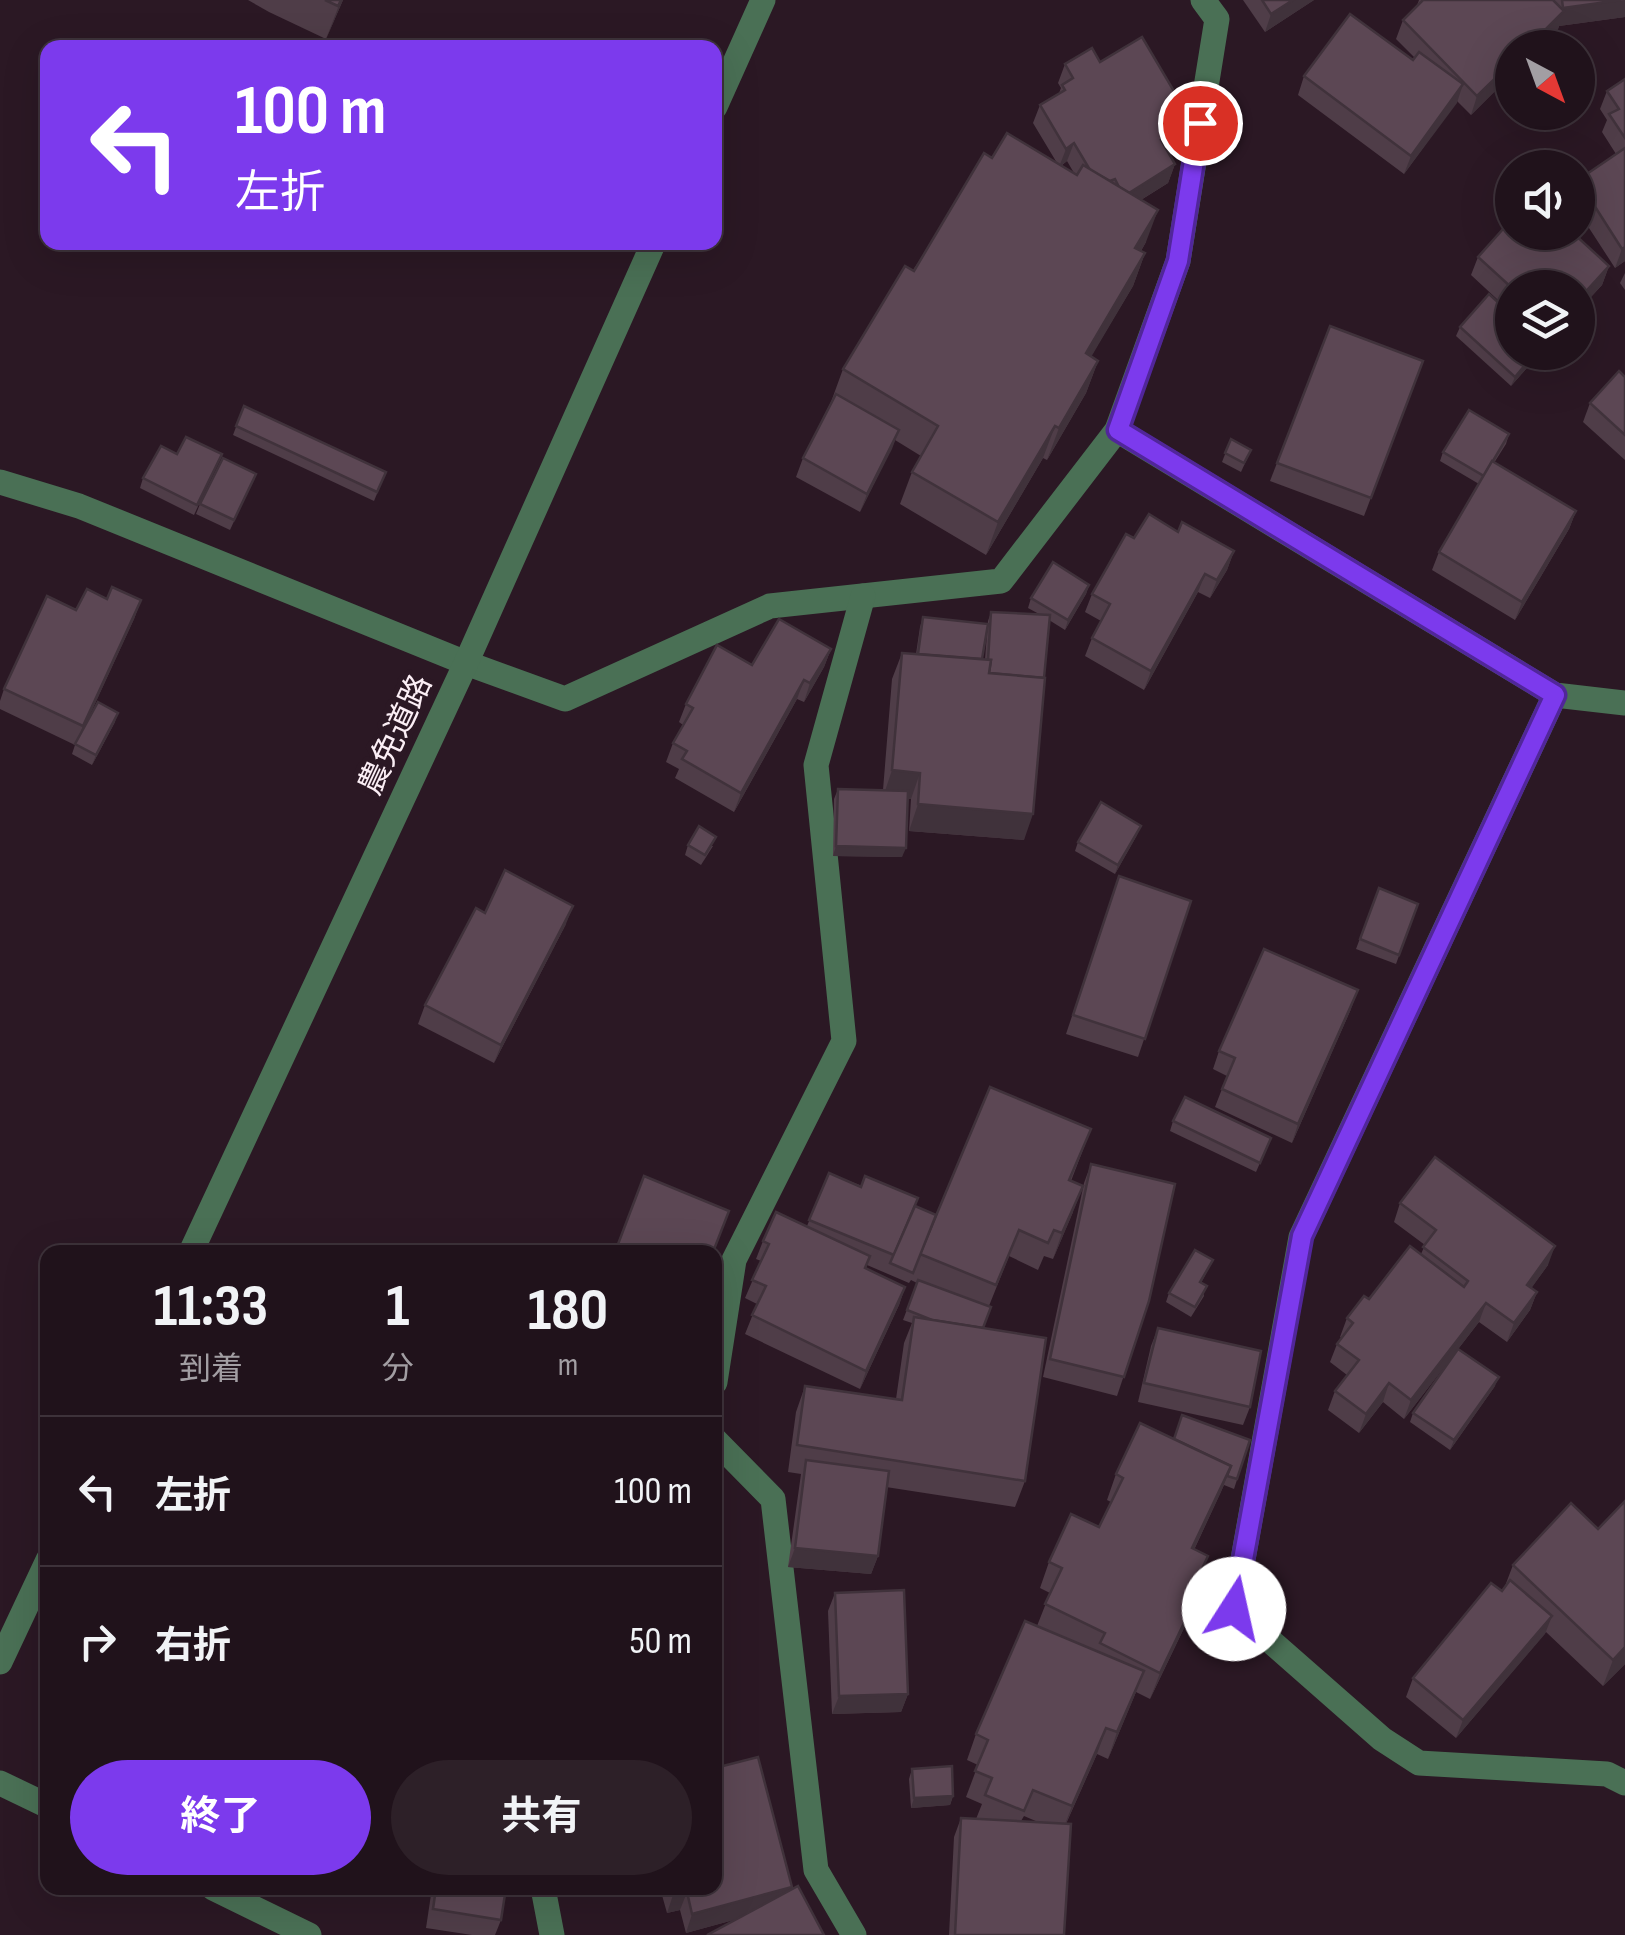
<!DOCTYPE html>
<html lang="ja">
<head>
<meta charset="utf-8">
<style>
	body { margin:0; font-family:"Sofia Sans Condensed","Noto Sans JP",sans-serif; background:#2d2028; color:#f1f3f6; height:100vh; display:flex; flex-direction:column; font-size:38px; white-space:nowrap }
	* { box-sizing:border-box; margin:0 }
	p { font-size:32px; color:#a29ea3 }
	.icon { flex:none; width:55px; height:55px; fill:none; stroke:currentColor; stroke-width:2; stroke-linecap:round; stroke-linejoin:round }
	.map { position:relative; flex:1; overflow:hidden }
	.panel { position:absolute; left:40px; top:1245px; width:682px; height:650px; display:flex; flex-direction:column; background:#20121b; border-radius:20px; box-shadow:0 10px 40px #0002,0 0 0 2px #3d323a }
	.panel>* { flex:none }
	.top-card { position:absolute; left:40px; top:40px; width:682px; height:210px; border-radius:20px; box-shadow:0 10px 40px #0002,0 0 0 2px #3d323a; background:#7c3aed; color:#fff; overflow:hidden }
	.needle { width:65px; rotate:139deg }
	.tools { position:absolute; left:1495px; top:30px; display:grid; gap:20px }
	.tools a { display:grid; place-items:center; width:100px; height:100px; border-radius:50%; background:#20121b; box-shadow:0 10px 40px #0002,0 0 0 2px #3d323a; font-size:50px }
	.pin { position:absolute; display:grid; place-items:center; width:85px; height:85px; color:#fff; margin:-42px; border:5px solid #fff; border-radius:50%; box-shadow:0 2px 10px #0007 }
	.me { position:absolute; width:110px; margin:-55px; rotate:10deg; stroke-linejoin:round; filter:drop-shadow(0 0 8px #0008) }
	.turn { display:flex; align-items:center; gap:35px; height:210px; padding:0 30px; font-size:45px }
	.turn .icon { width:130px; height:130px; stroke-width:2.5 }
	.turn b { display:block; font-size:70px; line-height:85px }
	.eta { display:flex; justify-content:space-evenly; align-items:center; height:170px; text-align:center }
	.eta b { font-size:60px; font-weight:700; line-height:70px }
	.cta { display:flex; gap:20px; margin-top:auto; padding:20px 30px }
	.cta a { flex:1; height:115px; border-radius:60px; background:#7c3aed; color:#fff; font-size:40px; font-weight:700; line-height:115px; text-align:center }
	.cta a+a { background:#2d2028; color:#f1f3f6 }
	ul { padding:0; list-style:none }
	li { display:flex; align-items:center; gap:30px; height:150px; padding:0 30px; border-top:2px solid #3d323a }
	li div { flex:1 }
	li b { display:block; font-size:38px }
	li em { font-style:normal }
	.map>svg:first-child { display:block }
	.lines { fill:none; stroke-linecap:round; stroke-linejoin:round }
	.minor { stroke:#4a7055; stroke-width:25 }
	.tertiary { stroke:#4a7055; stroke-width:25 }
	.wall { fill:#4f3d48; fill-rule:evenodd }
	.shaded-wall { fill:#40323b }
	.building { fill:#5c4754; stroke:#40323b; stroke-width:2.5 }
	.route-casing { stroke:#51269a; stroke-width:25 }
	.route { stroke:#7c3aed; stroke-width:18 }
	.labels { text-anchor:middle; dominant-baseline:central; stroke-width:10; stroke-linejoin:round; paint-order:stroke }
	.street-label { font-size:32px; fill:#fbeef5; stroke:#2b1824 }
</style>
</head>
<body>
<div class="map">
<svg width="1625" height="1935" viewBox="0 0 1625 1935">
	<rect width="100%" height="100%" fill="#2b1824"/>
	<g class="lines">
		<!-- minor -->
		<g class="minor">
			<polyline points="1117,430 1555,695 1625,703"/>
			<polyline points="0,482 79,506 466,663 565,699 770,606 1001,581 1117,430 1178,261 1217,19 1203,0"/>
			<polyline points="1555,695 1301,1237 1234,1609 1382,1739 1419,1763 1607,1774 1625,1783"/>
			<polyline points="715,1382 734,1260 844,1041 816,765 863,596"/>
			<polyline points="715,1440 773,1499 816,1870 854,1935"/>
			<polyline points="0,1783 48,1806"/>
			<polyline points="213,1888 309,1935"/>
			<polyline points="543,1888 552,1935"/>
		</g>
		<!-- tertiary -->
		<g class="tertiary">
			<polyline points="715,107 763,0"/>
			<polyline points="191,1252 466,663 654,242"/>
			<polyline points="0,1662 48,1560"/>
		</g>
	</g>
	<!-- wall -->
	<g class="wall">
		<polygon points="248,0 343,0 326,39 269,12"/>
		<polygon points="1243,0 1314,0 1265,32"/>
		<polygon points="1419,0 1625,0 1625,17 1559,26 1558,29 1539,48 1512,48 1512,74 1471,115 1457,101 1404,174 1298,95 1304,76 1413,60 1415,58 1396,39 1403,20 1416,8"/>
		<path d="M1100,62L1178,98L1172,114L1181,128L1174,146L1167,151L1175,164L1168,183L1141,200L1146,242L1141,251L1145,253L1133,286L1091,356L1098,361L1086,393L1047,460L1043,458L986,555L900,504L912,472L921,456L895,440L860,512L796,477L803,458L831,402L843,369L992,158L1057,163L1033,123L1040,105L1059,93L1061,88L1058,83L1065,64ZM1067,161L1074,173L1061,166Z"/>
		<polygon points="1625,79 1625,261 1615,268 1578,211 1578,180 1616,154 1602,132 1607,120 1600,109 1607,91"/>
		<polygon points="1478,257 1609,266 1602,285 1578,311 1578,288 1512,288 1512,313 1471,275"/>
		<polygon points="1625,273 1625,290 1620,283"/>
		<polygon points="1330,326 1423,361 1364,516 1270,481"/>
		<polygon points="1460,327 1541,352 1511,386 1456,336"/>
		<polygon points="1625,377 1625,460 1583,422 1590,403"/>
		<polygon points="244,406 386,472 374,501 233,435"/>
		<polygon points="1509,434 1506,444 1494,463 1576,511 1569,529 1515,620 1432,570 1439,552 1479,484 1440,461 1443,452"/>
		<polygon points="1231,439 1251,450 1241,472 1222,462"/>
		<polygon points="218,463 194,515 140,488 143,478"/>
		<polygon points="256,474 230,530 196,514 200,504"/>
		<polygon points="1178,532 1234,551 1227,570 1210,598 1198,592 1144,690 1085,656 1092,638 1101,621 1085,612 1092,594 1134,538"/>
		<polygon points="1089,585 1086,594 1065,630 1049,620 1024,840 909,831 911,799 908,799 902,857 833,856 834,799 838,789 883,790 892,679 902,653 916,654 920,627 923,617 982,659 985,659 988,621 991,612 1039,614 1028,608 1031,598"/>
		<polygon points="107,599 141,600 134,619 80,736 115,722 92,765 72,754 75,745 0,709 0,701 4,689 76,610"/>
		<polygon points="831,649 824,667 804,702 797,699 734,812 675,778 679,769 666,762 673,743 683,725 679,722 686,704 752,665"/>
		<polygon points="1137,835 1115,874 1075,851 1078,842"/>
		<polygon points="688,845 713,846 701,865 685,855"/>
		<polygon points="1119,876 1191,901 1138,1057 1066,1034"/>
		<polygon points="1379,888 1418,904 1396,964 1356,949"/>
		<polygon points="566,924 494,1063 418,1024 425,1005"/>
		<polygon points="1351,1009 1292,1143 1215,1107 1227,1076 1213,1069 1219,1051"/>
		<polygon points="1173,1121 1271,1138 1256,1172 1170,1131"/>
		<polygon points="1091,1129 1071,1181 1073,1212 1053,1259 1044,1256 1038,1270 1009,1256 989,1306 983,1328 1025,1481 1015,1507 886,1487 878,1556 871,1574 788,1567 801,1474 788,1472 796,1412 805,1386 896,1399 904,1343 912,1323 903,1320 917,1283 911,1280 909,1283 867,1265 866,1269 905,1287 899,1305 860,1389 745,1334 757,1304 745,1298 761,1261 756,1259 763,1241 807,1226 829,1173 936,1215"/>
		<polygon points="1091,1164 1149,1301 1117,1396 1043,1377 1084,1183"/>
		<polygon points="1400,1203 1548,1265 1531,1288 1537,1292 1530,1310 1507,1342 1479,1322 1404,1419 1383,1402 1359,1433 1328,1410 1335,1391 1347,1375 1330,1362 1337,1344 1342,1338 1340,1337 1347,1318 1421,1254 1425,1245 1394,1222"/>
		<polygon points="1213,1260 1201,1283 1204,1296 1191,1317 1166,1302 1169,1293"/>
		<polygon points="1158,1328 1250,1407 1243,1425 1138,1402 1151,1346"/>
		<polygon points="1495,1386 1450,1450 1410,1422 1413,1413"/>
		<path d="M1174,1439L1250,1440L1234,1489L1224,1485L1194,1550L1208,1556L1191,1598L1185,1626L1150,1699L1136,1692L1108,1759L1097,1754L1066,1824L1064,1935H949L954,1837L961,1818L976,1819L982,1804L966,1797L978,1765L967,1760L976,1734L1037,1626L1050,1593L1040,1588L1049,1562L1099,1527L1111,1502L1107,1500L1116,1474ZM1024,1816L1038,1822L1021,1821Z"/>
		<polygon points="1598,1529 1625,1664 1603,1686 1546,1632 1456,1738 1406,1697 1413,1678 1502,1591 1505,1586 1513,1565"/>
		<polygon points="835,1593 908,1694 901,1712 832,1714 828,1611"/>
		<polygon points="912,1769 953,1796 950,1805 911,1808 909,1779"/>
		<polygon points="792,1887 791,1890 737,1919 686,1933 680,1910 667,1913 660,1888"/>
		<polygon points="432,1888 506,1888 501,1920 495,1935 472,1935 426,1928"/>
	</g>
	<!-- shaded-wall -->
	<g class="shaded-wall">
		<polygon points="341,0 343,0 326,39"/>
		<polygon points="1293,0 1314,0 1265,32 1271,14"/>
		<polygon points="1625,0 1625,17 1559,26 1558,29 1539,48 1527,48 1563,8"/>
		<polygon points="1512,62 1512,74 1471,115 1477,96"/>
		<polygon points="1463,84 1457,103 1404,174 1411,156"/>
		<polygon points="1178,98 1172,116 1167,105"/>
		<polygon points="1181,128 1174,146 1154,158 1161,140"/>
		<polygon points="1074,143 1067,161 1059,167 1066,149"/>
		<polygon points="1175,164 1168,183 1118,214 1125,196"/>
		<polygon points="1158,210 1146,242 1124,280 1135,248"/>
		<polygon points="1625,247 1625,261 1615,268 1622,249"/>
		<polygon points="1145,253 1133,286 1074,386 1086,353"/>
		<polygon points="1609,266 1602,285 1578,311 1578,300"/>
		<polygon points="1536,352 1541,352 1511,386 1515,377"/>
		<polygon points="1098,361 1086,393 1047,460 1059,428"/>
		<polygon points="1055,426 1043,458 986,555 998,522"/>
		<polygon points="899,430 892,449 860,512 867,494"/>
		<polygon points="1576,511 1569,529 1515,620 1522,602"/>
		<polygon points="1234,551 1227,570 1210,598 1217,580"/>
		<polygon points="1205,574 1198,592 1144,690 1151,671"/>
		<polygon points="1089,585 1086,594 1065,630 1068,620"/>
		<polygon points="141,600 134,619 76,745 83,726"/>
		<polygon points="831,649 824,667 804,702 810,683"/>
		<polygon points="804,680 797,699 734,812 741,793"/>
		<polygon points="118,713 115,722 92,765 96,755"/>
		<polygon points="892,770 920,773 911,799 883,797"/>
		<polygon points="918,804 1033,814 1024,840 909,831"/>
		<polygon points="1141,826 1137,835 1115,874 1118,865"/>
		<polygon points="836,846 906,848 902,857 833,856"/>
		<polygon points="573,906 566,924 494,1063 501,1045"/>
		<polygon points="1358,990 1351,1009 1292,1143 1298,1124"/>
		<polygon points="1083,1186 1073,1212 1053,1259 1062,1233"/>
		<polygon points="1555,1246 1548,1265 1520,1304 1527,1285"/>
		<polygon points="905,1287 899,1305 860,1389 866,1371"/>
		<polygon points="1537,1292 1530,1310 1507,1342 1514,1323"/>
		<polygon points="1486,1303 1479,1322 1404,1419 1411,1400"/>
		<polygon points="1499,1377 1495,1386 1450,1450 1454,1440"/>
		<polygon points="1389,1383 1383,1402 1359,1433 1366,1414"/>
		<polygon points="1231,1466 1221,1492 1182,1575 1192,1548"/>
		<polygon points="795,1548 878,1556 871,1574 788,1567"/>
		<polygon points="1208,1556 1198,1582 1179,1623 1189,1596"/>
		<polygon points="1195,1600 1185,1626 1150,1699 1160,1673"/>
		<polygon points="1552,1616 1545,1634 1456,1738 1463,1720"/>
		<polygon points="1625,1647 1625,1664 1603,1686 1613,1660"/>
		<polygon points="1144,1671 1134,1697 1108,1759 1117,1732"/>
		<polygon points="908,1694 901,1712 832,1714 839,1696"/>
		<polygon points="1106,1728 1097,1754 1062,1832 1072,1806"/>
		<polygon points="953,1796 950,1805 911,1808 914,1798"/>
		<polygon points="792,1887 785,1906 686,1933 692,1914"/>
		<polygon points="687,1892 680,1910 667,1913 673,1895"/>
	</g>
	<!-- building -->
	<g class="building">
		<polygon points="325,0 341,0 338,6"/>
		<polygon points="1262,0 1293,0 1271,14"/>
		<polygon points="1423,0 1553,0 1564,11 1527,48 1512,48 1512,62 1477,96 1403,20"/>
		<polygon points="1562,0 1621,0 1563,8"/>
		<polygon points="1350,14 1413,60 1419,52 1463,84 1411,156 1304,76"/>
		<polygon points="1142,37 1178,98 1167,105 1181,128 1161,140 1175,164 1129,193 1119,187 1115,179 1110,181 1090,170 1074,143 1066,149 1040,105 1065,90 1062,85 1073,78 1065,64 1092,48 1100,62"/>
		<polygon points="1625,79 1625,138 1609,114 1619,109 1607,91"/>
		<polygon points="1007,133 1077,175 1083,165 1158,210 1135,248 1145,253 1086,353 1098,361 1059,428 1055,426 998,522 912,472 938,426 843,369 905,266 914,271 984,153 992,158"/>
		<polygon points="1625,148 1625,247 1622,249 1578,180"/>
		<polygon points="1512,219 1512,232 1572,232 1609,266 1578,300 1578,288 1512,288 1478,257"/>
		<polygon points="1489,294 1512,315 1512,352 1536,352 1515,377 1460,327"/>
		<polygon points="1330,326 1423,361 1371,498 1277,463"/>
		<polygon points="1619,371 1625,377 1625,435 1590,403"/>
		<polygon points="836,394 899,430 867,494 803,458"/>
		<polygon points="244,406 386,472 377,492 236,426"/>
		<polygon points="1469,410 1509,434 1484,476 1443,452"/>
		<polygon points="186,437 222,454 197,505 143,478 161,446 177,454"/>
		<polygon points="1231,439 1251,450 1244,463 1225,453"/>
		<polygon points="223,458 256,474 234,520 200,504"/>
		<polygon points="1492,461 1576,511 1522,602 1439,552"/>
		<polygon points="1149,514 1178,532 1182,522 1234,551 1217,580 1205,574 1151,671 1092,638 1110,604 1092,594 1126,534 1134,538"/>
		<polygon points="1053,562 1089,585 1068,620 1031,598"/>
		<polygon points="112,587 141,600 83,726 4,689 47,596 76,610 87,589 107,599"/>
		<polygon points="991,612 1050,615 1044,678 989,673 991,660 988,660"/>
		<polygon points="923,617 988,624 982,659 918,654"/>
		<polygon points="779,619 831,649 810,683 804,680 741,793 682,759 687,751 673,743 693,708 686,704 717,645 752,665"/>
		<polygon points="902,653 991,660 989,673 1045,678 1033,814 918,804 920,773 892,770"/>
		<polygon points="98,702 118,713 96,755 75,744"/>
		<polygon points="838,789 908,791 906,848 836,846"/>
		<polygon points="1101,802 1141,826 1118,865 1078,842"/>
		<polygon points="699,826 716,837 705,855 688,845"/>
		<polygon points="505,870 573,906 501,1045 425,1005 476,908 485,913"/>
		<polygon points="1119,876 1191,901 1145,1039 1073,1015"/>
		<polygon points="1379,888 1418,904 1399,955 1360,939"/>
		<polygon points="1264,949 1358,990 1298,1124 1222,1089 1235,1058 1219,1051"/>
		<polygon points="990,1087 1091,1129 1069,1180 1083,1186 1062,1233 1054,1230 1048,1243 1019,1230 996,1285 920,1254"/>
		<polygon points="1185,1097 1271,1138 1260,1163 1173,1121"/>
		<polygon points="1435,1157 1555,1246 1527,1285 1537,1292 1514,1323 1486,1303 1411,1400 1389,1383 1366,1414 1335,1391 1359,1360 1337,1344 1353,1323 1347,1318 1364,1296 1369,1299 1410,1246 1464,1287 1468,1281 1423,1247 1436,1230 1400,1203"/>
		<polygon points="1091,1164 1175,1184 1149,1301 1124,1377 1050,1359"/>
		<polygon points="829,1173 861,1187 865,1176 918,1198 894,1255 809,1220"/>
		<polygon points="644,1176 729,1211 713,1252 615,1252"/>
		<polygon points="915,1206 936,1215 913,1273 890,1263"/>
		<polygon points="776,1212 870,1256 865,1268 905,1287 866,1371 752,1315 766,1286 752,1280 769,1244 763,1241"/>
		<polygon points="1195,1250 1213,1260 1200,1282 1207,1286 1195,1307 1169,1293"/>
		<polygon points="918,1280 991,1307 983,1328 932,1320 907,1310"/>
		<polygon points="914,1317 1046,1338 1025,1481 797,1445 805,1386 902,1400"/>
		<polygon points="1158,1328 1261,1351 1250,1407 1144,1383"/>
		<polygon points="1458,1349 1499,1377 1454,1440 1413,1413"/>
		<polygon points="1182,1415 1250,1440 1237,1479 1227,1476 1231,1466 1174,1439"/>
		<polygon points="1140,1423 1231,1466 1192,1548 1208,1556 1189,1596 1195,1600 1160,1673 1100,1643 1105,1633 1045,1604 1062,1568 1049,1562 1071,1514 1099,1527 1123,1478 1116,1474"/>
		<polygon points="806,1460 889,1471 878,1556 795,1548"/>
		<polygon points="1625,1501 1625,1647 1613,1660 1513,1565 1571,1503 1598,1529"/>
		<polygon points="1510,1580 1552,1616 1463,1720 1413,1678 1491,1583 1502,1591"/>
		<polygon points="904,1590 908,1694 839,1696 835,1593"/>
		<polygon points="1025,1621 1144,1671 1117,1732 1106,1728 1072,1806 1033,1790 1024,1811 985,1795 992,1778 975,1771 988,1740 976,1734"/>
		<polygon points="758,1757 792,1887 692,1914 687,1892 673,1895 671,1888 715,1888 715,1768"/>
		<polygon points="952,1766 953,1796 914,1798 912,1769"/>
		<polygon points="961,1818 1071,1824 1064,1935 955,1935"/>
		<polygon points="798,1886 824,1935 707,1935"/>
		<polygon points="436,1888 506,1888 501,1920 433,1909"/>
	</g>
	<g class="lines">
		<!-- route casing -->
		<g class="route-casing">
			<polyline id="route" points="1200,123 1178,261 1118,430 1555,695 1302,1236 1234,1609"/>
		</g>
		<!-- route -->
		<use href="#route" class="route"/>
	</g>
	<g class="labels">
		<!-- street labels -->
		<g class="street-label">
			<text transform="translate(396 735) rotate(-65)">農免道路</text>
		</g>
	</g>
</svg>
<div class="tools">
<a><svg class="needle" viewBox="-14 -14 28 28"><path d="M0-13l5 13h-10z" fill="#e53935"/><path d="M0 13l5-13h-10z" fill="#a29ea3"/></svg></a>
<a><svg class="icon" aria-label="sound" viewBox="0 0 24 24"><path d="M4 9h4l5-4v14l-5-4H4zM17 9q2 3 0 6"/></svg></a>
<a><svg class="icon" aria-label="layers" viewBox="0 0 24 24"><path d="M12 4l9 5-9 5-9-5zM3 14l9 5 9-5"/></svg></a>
</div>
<div class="pin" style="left:1200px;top:123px;background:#d93025"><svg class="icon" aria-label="arrive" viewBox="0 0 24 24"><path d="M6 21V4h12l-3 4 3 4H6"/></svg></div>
<svg class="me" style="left:1234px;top:1609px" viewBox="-20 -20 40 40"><circle r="19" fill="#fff"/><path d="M0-13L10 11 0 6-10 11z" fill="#7c3aed"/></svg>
<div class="top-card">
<div class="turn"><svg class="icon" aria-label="left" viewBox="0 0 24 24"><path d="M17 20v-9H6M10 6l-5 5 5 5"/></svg><div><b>100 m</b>左折</div></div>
</div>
<section class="panel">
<div class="eta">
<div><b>11:33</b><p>到着</p></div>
<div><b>1</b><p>分</p></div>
<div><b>180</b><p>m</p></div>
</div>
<ul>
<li><svg class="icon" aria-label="left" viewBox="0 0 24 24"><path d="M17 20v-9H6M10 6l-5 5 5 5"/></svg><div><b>左折</b></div><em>100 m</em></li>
<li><svg class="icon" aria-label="right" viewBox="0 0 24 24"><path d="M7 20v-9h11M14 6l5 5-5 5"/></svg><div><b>右折</b></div><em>50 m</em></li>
</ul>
<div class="cta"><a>終了</a><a>共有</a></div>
</section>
</div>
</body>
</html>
